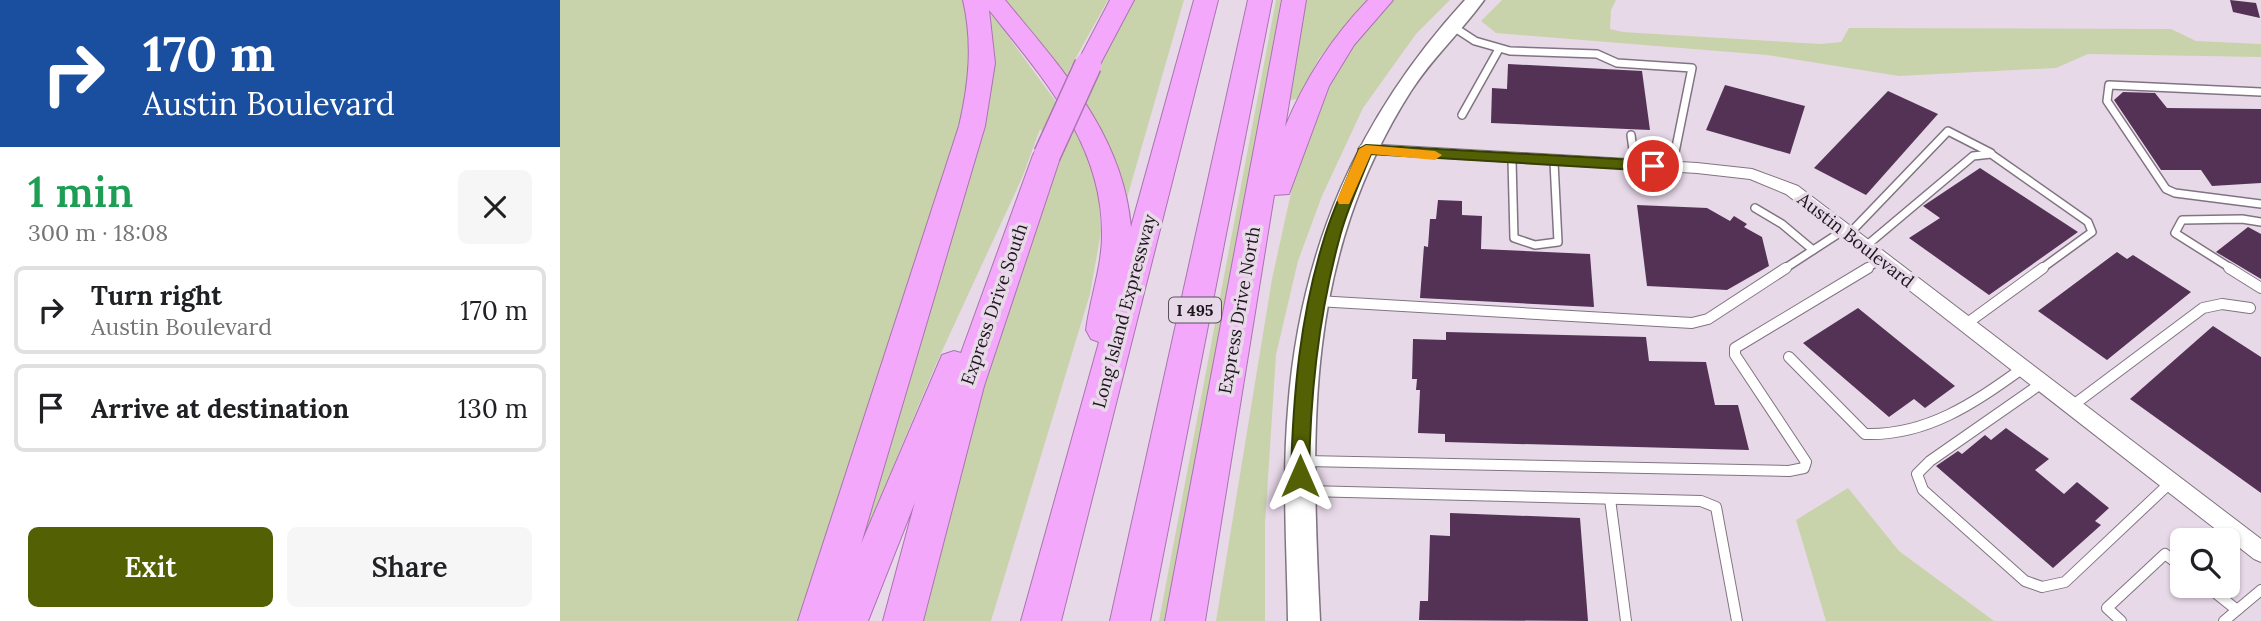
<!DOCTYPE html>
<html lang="en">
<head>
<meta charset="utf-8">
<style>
	body { margin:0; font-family:Lora,serif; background:#f6f6f6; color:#202124; height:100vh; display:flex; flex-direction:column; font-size:26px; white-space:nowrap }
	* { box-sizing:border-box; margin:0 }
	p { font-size:23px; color:#757577 }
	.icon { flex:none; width:38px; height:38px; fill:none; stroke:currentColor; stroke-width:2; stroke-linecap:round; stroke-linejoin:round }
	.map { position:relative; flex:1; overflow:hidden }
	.panel { display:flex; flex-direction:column; background:#fff; width:560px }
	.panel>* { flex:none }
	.hud { background:#1a4fa0; color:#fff; overflow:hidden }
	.tools { position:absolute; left:1610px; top:528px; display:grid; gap:14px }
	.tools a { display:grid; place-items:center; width:70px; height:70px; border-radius:10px; background:#fff; box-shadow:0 2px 5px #0004; font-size:35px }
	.pin { position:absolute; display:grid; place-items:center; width:60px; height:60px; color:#fff; margin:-30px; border:4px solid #fff; border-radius:50%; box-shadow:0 2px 7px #0007 }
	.me { position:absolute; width:77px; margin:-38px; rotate:0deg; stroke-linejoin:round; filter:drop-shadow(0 0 5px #0008) }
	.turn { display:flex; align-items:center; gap:24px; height:147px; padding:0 28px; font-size:32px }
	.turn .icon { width:91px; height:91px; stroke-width:2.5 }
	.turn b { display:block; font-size:49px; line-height:60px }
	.round { display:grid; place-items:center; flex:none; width:74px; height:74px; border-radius:10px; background:#f6f6f6 }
	.summary { display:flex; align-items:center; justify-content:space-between; height:119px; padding:0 28px }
	h1 { font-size:42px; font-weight:600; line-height:52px; color:#1e9e55 }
	.button { display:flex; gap:14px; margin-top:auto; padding:14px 28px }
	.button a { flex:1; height:80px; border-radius:10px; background:#536104; color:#fff; font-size:28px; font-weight:600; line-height:80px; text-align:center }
	.button a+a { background:#f6f6f6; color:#202124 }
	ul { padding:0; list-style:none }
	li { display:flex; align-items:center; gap:21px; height:88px; margin:0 14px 10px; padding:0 14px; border:4px solid #e0e0e0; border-radius:10px }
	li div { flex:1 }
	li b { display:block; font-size:26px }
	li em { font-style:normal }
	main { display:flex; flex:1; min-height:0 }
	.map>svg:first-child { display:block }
	.green { fill:#c9d3ab }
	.building { fill:#533256 }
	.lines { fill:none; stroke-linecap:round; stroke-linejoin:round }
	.lane-far1-casing { stroke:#817482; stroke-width:10 }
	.lane-casing { stroke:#817482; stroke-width:12 }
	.street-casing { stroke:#817482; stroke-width:2 }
	.secondary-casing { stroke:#817482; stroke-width:3 }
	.highway-casing { stroke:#a875ae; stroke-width:2 }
	.lane-far1 { stroke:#fff; stroke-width:7 }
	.lane { stroke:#fff; stroke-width:10 }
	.street { fill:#fff; fill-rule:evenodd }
	.secondary { fill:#fff; fill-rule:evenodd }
	.highway { fill:#f4a8fc; fill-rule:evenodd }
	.highway-bridge-casing { stroke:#a875ae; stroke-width:29; stroke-linecap:butt }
	.highway-bridge { stroke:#f4a8fc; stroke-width:26 }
	.route { fill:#536104; stroke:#363f03; stroke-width:2 }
	.slow { fill:#f59e0b }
	.labels { text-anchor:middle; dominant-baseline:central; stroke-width:7; stroke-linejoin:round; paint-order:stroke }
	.shield { fill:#e8d9e9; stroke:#59515a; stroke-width:2 }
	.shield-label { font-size:16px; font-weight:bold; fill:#1c171c }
	.street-label { font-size:18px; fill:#1c171c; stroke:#e8d9e9 }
</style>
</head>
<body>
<main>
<section class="panel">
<div class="hud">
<div class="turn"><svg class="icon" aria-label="right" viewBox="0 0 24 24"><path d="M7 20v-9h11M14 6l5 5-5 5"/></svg><div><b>170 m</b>Austin Boulevard</div></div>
</div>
<div class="summary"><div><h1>1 min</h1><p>300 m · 18:08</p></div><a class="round"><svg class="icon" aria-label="close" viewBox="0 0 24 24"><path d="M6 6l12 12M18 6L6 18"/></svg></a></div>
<ul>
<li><svg class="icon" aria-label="right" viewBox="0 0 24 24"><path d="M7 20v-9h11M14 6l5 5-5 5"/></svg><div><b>Turn right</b><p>Austin Boulevard</p></div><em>170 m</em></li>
<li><svg class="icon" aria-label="arrive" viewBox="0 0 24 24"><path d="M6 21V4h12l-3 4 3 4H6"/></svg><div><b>Arrive at destination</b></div><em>130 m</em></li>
</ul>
<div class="button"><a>Exit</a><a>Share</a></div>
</section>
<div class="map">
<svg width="1701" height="621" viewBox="0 0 1701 621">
	<rect width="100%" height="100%" fill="#e8d9e9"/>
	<!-- green -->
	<g class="green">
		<polygon points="0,0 408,0 412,39 402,124 244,621 0,621"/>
		<polygon points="440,0 548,0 509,70 523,92 572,0 624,0 565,205 559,170 522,105"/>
		<polygon points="716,0 721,0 607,621 599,621"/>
		<polygon points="745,0 810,0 759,58 738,99 730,100"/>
		<polygon points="834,0 890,0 856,34 803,108 762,196 738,261 716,355 705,524 705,621 656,621 712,279 745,129 774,69 809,24"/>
		<polygon points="942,0 1056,0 1051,10 1050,29 1063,32 1261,44 1281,42 1289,28 1611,29 1636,41 1701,44 1701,57 1528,54 1496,68 1339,76 1207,55 936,33 921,21"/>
		<polygon points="432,14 521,136 538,186 541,232 530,294 431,621 358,621 375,537 498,151 480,129 462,178 376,364 268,621 262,621 417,121 422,17"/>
		<polygon points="1288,488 1339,551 1434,621 1266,621 1236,520"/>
	</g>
	<!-- building -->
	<g class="building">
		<polygon points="1670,0 1696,3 1700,18 1673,12"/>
		<polygon points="948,64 1082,71 1090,130 931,123 932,88 947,89"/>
		<polygon points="1165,85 1245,106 1230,154 1146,130"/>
		<polygon points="1328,91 1378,114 1306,195 1254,168"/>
		<polygon points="1563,92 1595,93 1607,108 1701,109 1701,183 1652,186 1641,170 1601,170 1554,100"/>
		<polygon points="1420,168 1518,232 1429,295 1349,238 1380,218 1363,206"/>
		<polygon points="878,200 902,201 902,215 922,216 921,249 1030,254 1034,307 860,298 864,246 868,247 870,219 876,219"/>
		<polygon points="1077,205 1147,208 1170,221 1174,216 1187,224 1184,227 1202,237 1209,266 1167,290 1087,286"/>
		<polygon points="1688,227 1701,234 1701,279 1656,252"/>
		<polygon points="1557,252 1567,259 1573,255 1631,292 1547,360 1478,311"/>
		<polygon points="1298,308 1351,351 1395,386 1365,408 1354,399 1329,417 1243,343"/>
		<polygon points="1653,326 1701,357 1701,493 1570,399"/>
		<polygon points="886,332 1086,337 1089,361 1146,362 1155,405 1178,405 1189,450 885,442 885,434 858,433 860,390 856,390 857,379 852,379 853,339 886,340"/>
		<polygon points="1446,428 1489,459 1475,470 1504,494 1517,482 1549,508 1535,521 1541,525 1493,568 1376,466 1398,451 1402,454 1425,435 1431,440"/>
		<polygon points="890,513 1020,518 1028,621 859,620 860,601 868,601 870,535 890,536"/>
	</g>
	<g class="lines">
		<!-- lane-far1 casing -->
		<g class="lane-far1-casing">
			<g id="lane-far1">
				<polyline points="892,26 915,41 950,51 1037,54 1057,63 1132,68 1112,167"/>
				<polyline points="1701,92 1549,85 1547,101 1606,189 1615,193 1701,204"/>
				<polyline points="902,115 939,49"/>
				<polyline points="1071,135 1075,165"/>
				<polyline points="952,160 954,238 975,245 998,242 994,162"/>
				<polyline points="1195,208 1222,224 1253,250"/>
				<polyline points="1289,234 1388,131 1431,153"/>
				<polyline points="1306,246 1413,156 1431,154 1528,222 1532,232 1481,269"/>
				<polyline points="1224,269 1284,230"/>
				<polyline points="1305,269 1322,259"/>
				<polyline points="1672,269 1615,233 1622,220 1682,219 1701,222"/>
			</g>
		</g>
		<!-- lane casing -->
		<g class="lane-casing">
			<g id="lane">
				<polyline points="1669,268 1701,288"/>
				<polyline points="757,301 1132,323 1148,319 1226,268"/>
				<polyline points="1406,324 1483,268"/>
				<path d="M1229,357L1305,434C1367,436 1414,403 1463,368"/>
				<polyline points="1482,383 1370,461 1357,474 1363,490 1465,581 1482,587 1505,582 1611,482"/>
				<polyline points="1512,406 1643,308 1662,304 1690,308"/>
				<polyline points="745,461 1229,471 1244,468 1246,462 1175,355 1175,348 1308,268"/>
				<polyline points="747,491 1141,501 1156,507 1177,621"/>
				<polyline points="1050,499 1066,621"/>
				<polyline points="1647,586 1677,610"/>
				<polyline points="1561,621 1547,608 1605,554 1622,567"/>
				<polyline points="1664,621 1701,590"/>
			</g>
		</g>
		<!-- street casing -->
		<g class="street-casing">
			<polygon id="street" points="806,144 1137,163 1192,169 1238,186 1701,539 1701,562 1694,559 1226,194 1190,179 1137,173 801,153 798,149 801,145"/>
		</g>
		<!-- secondary casing -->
		<g class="secondary-casing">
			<path id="secondary" d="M905,0H924C901,32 872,58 851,91C743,261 751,430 760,621H728C727,551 722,479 728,409C740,250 797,118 905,0Z"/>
		</g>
		<!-- highway casing -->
		<g class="highway-casing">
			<g id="highway">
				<path d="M403,0H445C502,69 563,135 571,227L634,0H658L501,621H461L539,342L531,339L526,330C530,298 542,267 542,235C543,144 482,77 429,10L435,63L425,126L301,544L382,355L394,351L401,353L473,155L477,148L487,146L497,148L501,155L424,386L363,621H323L355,502L308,621H238L399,126C409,83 413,43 403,0Z"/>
				<polygon points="550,0 574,0 537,70 519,70 516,65"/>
				<polygon points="688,0 712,0 590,621 550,621"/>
				<path d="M722,0H746L725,127C745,79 772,37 808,0H833L794,45L769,86L729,194L714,195L645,621H605Z"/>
			</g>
		</g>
		<!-- lane-far1 -->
		<use href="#lane-far1" class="lane-far1"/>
		<!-- lane -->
		<use href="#lane" class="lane"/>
		<!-- street -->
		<use href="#street" class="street"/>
		<!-- secondary -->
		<use href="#secondary" class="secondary"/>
		<!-- highway -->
		<use href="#highway" class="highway"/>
		<!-- highway-bridge casing -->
		<g class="highway-bridge-casing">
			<polyline id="highway-bridge" points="487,155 528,65"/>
		</g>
		<!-- highway-bridge -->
		<use href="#highway-bridge" class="highway-bridge"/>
	</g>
	<!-- route -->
	<path class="route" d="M806,145L1093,161L1100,166L1093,171L811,154C800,182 786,211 779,240C758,318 750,395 749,476L747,482L740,484L734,482L731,476C733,395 740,316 764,239C773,208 788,179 799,149Z"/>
	<!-- slow -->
	<polygon class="slow" points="806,145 875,151 882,155 875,160 811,154 789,204 779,204 777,200 799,149"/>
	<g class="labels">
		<!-- shield labels -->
		<rect class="shield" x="609" y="297.5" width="52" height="25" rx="5"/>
		<g class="shield-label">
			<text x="635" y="310">I 495</text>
		</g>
		<!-- street labels -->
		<g class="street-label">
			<text transform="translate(1296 240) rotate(38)">Austin Boulevard</text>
			<text transform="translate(434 304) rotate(-71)">Express Drive South</text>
			<text transform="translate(679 310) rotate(-80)">Express Drive North</text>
			<text transform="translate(564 311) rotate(-75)">Long Island Expressway</text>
		</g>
	</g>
</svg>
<div class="tools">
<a><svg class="icon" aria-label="search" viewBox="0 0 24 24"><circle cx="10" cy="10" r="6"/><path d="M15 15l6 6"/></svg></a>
</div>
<div class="pin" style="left:1093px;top:166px;background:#d93025"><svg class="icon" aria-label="arrive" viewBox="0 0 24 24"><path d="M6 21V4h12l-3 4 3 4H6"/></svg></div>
<svg class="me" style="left:740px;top:476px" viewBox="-20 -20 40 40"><path d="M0-17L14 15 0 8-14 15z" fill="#536104" stroke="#fff" stroke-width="4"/></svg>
</div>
</main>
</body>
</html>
